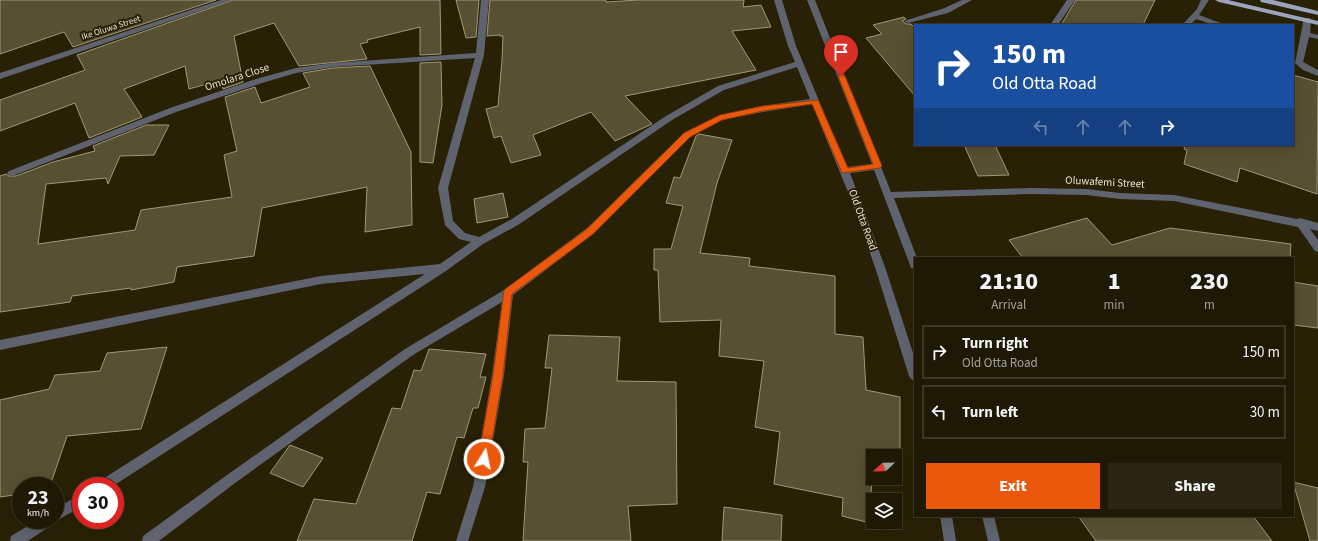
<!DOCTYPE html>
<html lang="en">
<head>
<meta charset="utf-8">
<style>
	body { margin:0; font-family:"Source Sans 3",sans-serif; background:#2b2613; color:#f1f3f6; height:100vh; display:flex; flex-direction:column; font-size:15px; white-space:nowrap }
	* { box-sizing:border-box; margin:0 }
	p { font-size:13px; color:#a1a09a }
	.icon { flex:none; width:22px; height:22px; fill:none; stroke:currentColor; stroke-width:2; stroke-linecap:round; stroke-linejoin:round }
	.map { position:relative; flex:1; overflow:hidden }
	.panel { position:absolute; left:914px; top:257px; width:380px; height:260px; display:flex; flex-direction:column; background:#1e1904; border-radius:0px; box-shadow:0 4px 16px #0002,0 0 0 1px #3c3826 }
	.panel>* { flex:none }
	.hud { position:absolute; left:914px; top:24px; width:380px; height:122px; border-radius:0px; box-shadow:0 4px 16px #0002,0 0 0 1px #3c3826; background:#1a4fa0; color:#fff; overflow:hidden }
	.needle { width:26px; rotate:248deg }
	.tools { position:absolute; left:866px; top:449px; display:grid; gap:8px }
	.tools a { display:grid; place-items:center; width:36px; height:36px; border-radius:0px; background:#1e1904; box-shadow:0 4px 16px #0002,0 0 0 1px #3c3826; font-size:20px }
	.speed { position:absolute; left:12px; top:477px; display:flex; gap:8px; font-size:20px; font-weight:700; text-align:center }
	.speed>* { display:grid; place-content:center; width:52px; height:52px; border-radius:50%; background:#1e1904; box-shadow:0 4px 16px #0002,0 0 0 1px #3c3826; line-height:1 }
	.speed small { font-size:10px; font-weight:400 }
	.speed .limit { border:6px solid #d22; background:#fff; color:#111 }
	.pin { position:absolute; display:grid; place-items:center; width:34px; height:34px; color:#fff; margin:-41px -17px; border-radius:50% 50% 50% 0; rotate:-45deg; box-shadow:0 0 4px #0007 }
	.pin .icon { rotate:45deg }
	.me { position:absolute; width:44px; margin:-22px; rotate:10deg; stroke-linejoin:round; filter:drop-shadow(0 0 3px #0008) }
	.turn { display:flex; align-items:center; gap:14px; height:84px; padding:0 12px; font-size:18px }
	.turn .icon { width:52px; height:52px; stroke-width:2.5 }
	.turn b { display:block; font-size:28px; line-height:34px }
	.lanes { display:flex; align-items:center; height:38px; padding:0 12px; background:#0003; justify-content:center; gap:20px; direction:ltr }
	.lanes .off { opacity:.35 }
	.eta { display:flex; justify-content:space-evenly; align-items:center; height:68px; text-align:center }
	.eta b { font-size:24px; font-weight:800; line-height:28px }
	.primary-button { display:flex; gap:8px; margin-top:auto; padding:8px 12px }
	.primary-button a { flex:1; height:46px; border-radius:0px; background:#ea580c; color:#fff; font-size:16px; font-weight:800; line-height:46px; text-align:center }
	.primary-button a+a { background:#2b2613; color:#f1f3f6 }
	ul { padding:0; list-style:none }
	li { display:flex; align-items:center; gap:12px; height:54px; margin:0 8px 6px; padding:0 4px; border:2px solid #3c3826; border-radius:0px }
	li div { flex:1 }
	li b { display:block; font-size:15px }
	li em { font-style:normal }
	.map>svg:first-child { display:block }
	.building { fill:#585033; stroke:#a19879 }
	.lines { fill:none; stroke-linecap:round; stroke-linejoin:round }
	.minor { fill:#5e636f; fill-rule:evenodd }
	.major { fill:#9ba4bd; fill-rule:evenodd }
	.route { fill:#ea580c; stroke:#983908 }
	.labels { text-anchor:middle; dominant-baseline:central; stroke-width:4; stroke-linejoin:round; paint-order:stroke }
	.far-street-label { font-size:9px; fill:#e7e3d3; stroke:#282105 }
	.street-label { font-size:11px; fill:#e7e3d3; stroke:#282105 }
</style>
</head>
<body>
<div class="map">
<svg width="1318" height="541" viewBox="0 0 1318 541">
	<rect width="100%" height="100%" fill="#282105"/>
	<!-- building -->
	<g class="building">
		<polygon points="0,0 216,0 73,47 64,32 0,54"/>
		<polygon points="233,0 440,0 441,54 420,55 420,27 367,40 368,42 360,44 367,59 299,66 274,23 234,36 243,82 223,89 221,80 189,89 185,66 124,89 142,117 89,138 75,103 0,131 0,100 85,70 77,55"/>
		<polygon points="456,0 479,0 476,37 466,38"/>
		<polygon points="490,0 606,0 606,2 638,0 744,0 743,7 761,5 771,27 732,31 756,70 625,96 652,124 615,141 591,112 533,135 541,155 511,163 501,136 494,138 486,109 498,106 502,60 503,36 500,36 500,35 487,36"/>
		<polygon points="1076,0 1155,0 1143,25 1061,25"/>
		<polygon points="904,17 906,19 903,20 903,22 907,24 911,24 915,28 915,96 866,38 882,34 873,25"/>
		<polygon points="441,62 442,105 433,163 420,162 420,63"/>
		<polygon points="370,66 411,152 412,225 365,232 367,187 262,208 254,256 177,267 174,282 131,290 131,288 72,296 70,302 0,312 0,176 6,174 9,176 16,176 53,162 95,151 93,146 146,125 169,125 154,155 120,156 108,184 106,178 46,184 38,244 135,230 141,210 232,197 224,155 237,151 225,97 255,87 261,103 310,87 303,73 333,68"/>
		<polygon points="1293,75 1318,82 1317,194 1240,168 1237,182 1184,164 1187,150 1184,149 1185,145 1293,145"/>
		<polygon points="699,134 732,140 717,183 700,253 750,258 749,266 835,276 835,334 863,337 866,390 900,397 900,455 873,450 870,523 842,516 843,498 774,484 780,432 755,427 764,361 719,356 721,320 660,322 658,270 654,270 654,249 671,249 683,206 666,203 674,177 680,178 696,136"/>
		<polygon points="964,145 995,145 1009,175 978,176"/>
		<polygon points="503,193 508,217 477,223 474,199"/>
		<polygon points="1087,218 1112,245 1170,228 1291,244 1290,258 1023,258 1009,240"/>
		<polygon points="1293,282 1318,286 1318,328 1293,325"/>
		<polygon points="549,335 620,337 617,381 676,382 677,504 628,506 631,541 523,541 528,462 523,462 525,429 545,428 552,368 545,368"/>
		<polygon points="167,347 141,429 67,436 50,486 21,486 21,494 0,497 0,400 49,389 55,375 100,371 107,353"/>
		<polygon points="429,349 486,354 480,377 486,377 478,408 473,408 464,438 457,437 440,494 427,492 412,541 297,541 314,499 356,504 392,408 401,409 414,370 421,371"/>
		<polygon points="290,445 323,458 303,487 270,473"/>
		<polygon points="1293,482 1318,488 1318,541 1310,541"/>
		<polygon points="724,507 782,515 781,541 722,541"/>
		<polygon points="1078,516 1253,516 1272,541 1096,541"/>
	</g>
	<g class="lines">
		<!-- minor -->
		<g class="minor">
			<polygon points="221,0 232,0 0,79 0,73"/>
			<polygon points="481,0 489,0 484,55 448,188 453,221 465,233 479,237 512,219 666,116 718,86 795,62 788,46 774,0 782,0 796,46 847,167 872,164 807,0 815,0 891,192 1031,188 1086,189 1120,193 1174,195 1297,219 1300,218 1318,223 1318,231 1310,229 1318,240 1318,252 1315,251 1298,227 1174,201 1120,199 1086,195 1031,194 894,198 917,258 915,258 915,269 911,268 910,265 874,170 850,173 885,267 915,359 915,381 911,379 909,376 875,267 848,192 812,104 763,112 722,120 690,137 593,234 513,295 504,375 485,487 468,541 456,541 473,487 492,375 502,302 413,355 235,483 159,541 142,541 143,536 227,475 405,349 504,290 587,228 684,133 720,115 763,106 810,99 797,67 724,90 672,120 518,225 483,244 446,271 113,486 96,486 98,482 425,274 321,284 0,350 0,340 321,276 440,264 471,242 459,239 445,225 438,188 475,58 333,67 296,73 262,83 176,112 15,175 9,175 7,173 9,171 170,108 256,79 296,68 333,63 476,53"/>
			<polygon points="962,0 972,0 948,13 908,23 904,21 942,9"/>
			<polygon points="1067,0 1075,0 1058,25 1050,25"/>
			<polygon points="1201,0 1209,0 1199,15 1226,25 1214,25 1196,19 1190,25 1182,25 1197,9"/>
			<polygon points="1304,18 1310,18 1311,20 1310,33 1318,35 1318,39 1309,37 1303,62 1318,70 1318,76 1303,70 1295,63"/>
			<polygon points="81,494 81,507 54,522 53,524 28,541 10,541 11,536 38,520 55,520 55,509"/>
			<polygon points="940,516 952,516 956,541 944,541"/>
			<polygon points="982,516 994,516 1000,541 988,541"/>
		</g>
		<!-- major -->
		<g class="major">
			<polygon points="1215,0 1228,0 1318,21 1318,25 1219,2"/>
			<polygon points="1260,0 1273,0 1318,11 1318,15 1261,2"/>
		</g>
	</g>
	<!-- route -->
	<polygon class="route" points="841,73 845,76 882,166 880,168 842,173 812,104 763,111 722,120 690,137 593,234 512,294 503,375 489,459 487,463 484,464 480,463 478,459 493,375 504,290 587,229 684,133 720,115 763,106 818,100 848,168 873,164 838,76"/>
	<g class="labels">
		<!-- far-street labels -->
		<g class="far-street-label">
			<text transform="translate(111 28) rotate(-18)">Ike Oluwa Street</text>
		</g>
		<!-- street labels -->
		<g class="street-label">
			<text transform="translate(237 77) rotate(-18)">Omolara Close</text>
			<text transform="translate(1105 182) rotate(3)">Oluwafemi Street</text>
			<text transform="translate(863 220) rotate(70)">Old Otta Road</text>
		</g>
	</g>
</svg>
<div class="tools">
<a><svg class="needle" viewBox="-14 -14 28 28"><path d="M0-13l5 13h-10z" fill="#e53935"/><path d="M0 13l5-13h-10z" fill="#a1a09a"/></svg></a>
<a><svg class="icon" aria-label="layers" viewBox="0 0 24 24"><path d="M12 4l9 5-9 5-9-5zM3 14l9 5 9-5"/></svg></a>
</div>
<div class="speed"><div>23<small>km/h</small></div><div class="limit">30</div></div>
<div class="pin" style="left:841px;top:76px;background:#d93025"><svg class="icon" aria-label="arrive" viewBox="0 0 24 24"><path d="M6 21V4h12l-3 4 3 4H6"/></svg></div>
<svg class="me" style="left:484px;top:459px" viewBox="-20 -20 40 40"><circle r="17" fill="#ea580c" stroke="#fff" stroke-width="3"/><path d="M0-11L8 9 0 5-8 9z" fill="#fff"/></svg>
<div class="hud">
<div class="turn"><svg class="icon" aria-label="right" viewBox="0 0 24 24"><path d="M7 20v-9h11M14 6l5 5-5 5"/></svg><div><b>150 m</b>Old Otta Road</div></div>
<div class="lanes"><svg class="icon off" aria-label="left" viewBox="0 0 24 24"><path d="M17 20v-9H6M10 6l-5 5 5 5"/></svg><svg class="icon off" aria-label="ahead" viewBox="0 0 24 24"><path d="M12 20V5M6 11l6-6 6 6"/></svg><svg class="icon off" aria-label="ahead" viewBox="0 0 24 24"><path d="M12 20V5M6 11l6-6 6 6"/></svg><svg class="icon" aria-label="right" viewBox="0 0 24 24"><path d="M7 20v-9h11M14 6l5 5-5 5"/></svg></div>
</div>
<section class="panel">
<div class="eta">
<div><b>21:10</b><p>Arrival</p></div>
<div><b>1</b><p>min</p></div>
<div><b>230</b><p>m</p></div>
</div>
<ul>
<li><svg class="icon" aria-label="right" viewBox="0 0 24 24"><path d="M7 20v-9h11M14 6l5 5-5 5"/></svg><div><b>Turn right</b><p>Old Otta Road</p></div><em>150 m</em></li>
<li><svg class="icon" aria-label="left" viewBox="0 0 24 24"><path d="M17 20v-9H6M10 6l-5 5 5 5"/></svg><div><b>Turn left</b></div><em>30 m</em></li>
</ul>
<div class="primary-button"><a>Exit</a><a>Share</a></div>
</section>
</div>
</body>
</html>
